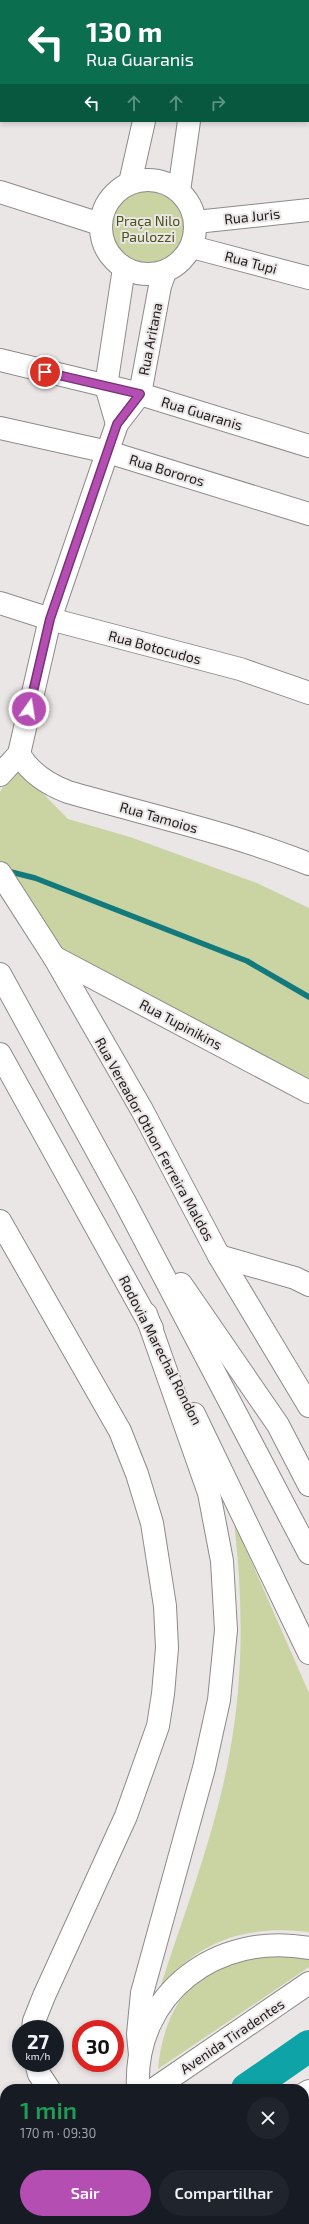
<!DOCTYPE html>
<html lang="pt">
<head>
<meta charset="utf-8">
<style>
	body { margin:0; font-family:"Exo 2",sans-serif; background:#20242c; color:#f1f3f6; height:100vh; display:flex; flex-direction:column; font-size:15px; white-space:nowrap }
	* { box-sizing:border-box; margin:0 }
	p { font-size:13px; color:#9ea1a6 }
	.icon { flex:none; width:22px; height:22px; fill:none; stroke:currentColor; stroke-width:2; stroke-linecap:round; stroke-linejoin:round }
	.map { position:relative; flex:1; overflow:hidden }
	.side { position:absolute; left:0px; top:2084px; width:309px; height:140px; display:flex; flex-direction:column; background:#171b24; border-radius:16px 16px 0 0; box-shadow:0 2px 6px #0003 }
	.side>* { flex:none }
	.banner { position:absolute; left:0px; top:0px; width:309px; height:122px; box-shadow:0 2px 6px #0003; background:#0b6e4f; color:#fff; overflow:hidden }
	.speed { position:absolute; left:12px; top:2020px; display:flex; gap:8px; font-size:20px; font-weight:700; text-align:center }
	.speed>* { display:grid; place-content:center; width:52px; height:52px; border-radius:50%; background:#171b24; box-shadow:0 2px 6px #0003; line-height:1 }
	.speed small { font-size:10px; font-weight:400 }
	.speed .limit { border:6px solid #d22; background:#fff; color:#111 }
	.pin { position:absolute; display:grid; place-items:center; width:34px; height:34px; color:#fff; margin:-17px; border:2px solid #fff; border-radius:50%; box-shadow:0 1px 4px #0007 }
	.me { position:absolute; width:44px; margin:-22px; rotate:13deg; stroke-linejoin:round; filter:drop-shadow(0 0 3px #0008) }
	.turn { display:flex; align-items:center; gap:14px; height:84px; padding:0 20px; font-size:18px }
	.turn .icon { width:52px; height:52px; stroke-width:2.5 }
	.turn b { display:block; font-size:28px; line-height:34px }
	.lanes { display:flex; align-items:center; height:38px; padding:0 20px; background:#0003; justify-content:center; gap:20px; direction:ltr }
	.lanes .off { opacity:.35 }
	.round { display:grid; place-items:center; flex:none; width:42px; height:42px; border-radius:21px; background:#20242c }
	.overview { display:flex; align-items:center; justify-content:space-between; height:68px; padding:0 20px }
	h1 { font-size:24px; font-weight:600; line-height:30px; color:#1e9e55 }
	.action { display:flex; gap:8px; margin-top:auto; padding:8px 20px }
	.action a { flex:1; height:46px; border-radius:24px; background:#b54eb2; color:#fff; font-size:16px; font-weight:600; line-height:46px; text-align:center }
	.action a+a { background:#20242c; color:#f1f3f6 }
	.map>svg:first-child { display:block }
	.green { fill:#cad3a2 }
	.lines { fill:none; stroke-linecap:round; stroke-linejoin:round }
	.stream { stroke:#127a7c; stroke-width:5.5 }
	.river { stroke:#0ea3a6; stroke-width:32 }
	.minor-casing { stroke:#8d8a89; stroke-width:24 }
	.major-casing { stroke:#8d8a89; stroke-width:24 }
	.highway-casing { stroke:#8d8a89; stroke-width:24 }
	.minor { stroke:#fff; stroke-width:22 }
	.major { stroke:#fff; stroke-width:22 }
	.highway { stroke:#fff; stroke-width:22 }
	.route-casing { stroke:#763374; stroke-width:10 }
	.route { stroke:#b54eb2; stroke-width:7 }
	.labels { text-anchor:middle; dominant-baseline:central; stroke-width:4; stroke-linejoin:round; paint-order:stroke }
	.street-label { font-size:14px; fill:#1d1c1b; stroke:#eae6e5 }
	.park-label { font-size:14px; fill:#4a5214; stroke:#eae6e5 }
</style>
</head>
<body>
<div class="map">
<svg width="309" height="2224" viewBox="0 0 309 2224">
	<rect width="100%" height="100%" fill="#eae6e5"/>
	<!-- green -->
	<g class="green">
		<circle cx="148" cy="228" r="42"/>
		<polygon points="16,766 68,819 130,837 257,883 309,908 309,1079 57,950 0,865 0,792"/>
		<path d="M234,1522L309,1693V1932C247,1925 200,1939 160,1988C185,1910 216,1832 230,1751C244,1674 243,1599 234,1522Z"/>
		<path d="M256,1953L309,1957V1967L158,2069C161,2032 177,1988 213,1970C226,1964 242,1959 256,1953Z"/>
		<polygon points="309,2110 309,2162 304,2164 304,2113"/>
		<polygon points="309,2188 309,2207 304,2204 304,2190"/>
	</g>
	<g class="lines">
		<!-- stream -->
		<polyline class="stream" points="7,871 35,878 247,961 309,997"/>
		<!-- river -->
		<polyline class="river" points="247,2089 309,2046"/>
		<!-- minor casing -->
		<g class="minor-casing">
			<g id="minor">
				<polyline points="170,1 170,0"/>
				<polyline points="210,1 210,0"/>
				<polyline points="0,13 1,13"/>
				<polyline points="308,39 309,39"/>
				<circle cx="148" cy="227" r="47"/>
				<polyline points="130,183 144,121"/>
				<polyline points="179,191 189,121"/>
				<polyline points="0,192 100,224"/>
				<polyline points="196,222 309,210"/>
				<polyline points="192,247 309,278"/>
				<polyline points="0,360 140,394 309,446"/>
				<polyline points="117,424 106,386 124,268"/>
				<polyline points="0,428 108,452 309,514"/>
				<polyline points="0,603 50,619 240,669 309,693"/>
				<path d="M19,754C30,773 47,784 68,792C148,815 231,833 309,864"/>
				<polyline points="0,775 19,754 50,619 117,424 140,394 160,286 165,272"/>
				<polyline points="0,873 54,957 142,1110 219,1256 309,1406"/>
				<polyline points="54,957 309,1092"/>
				<polyline points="0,1221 120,1431 137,1474 152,1523 165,1606 167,1648 163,1694 158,1726 126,1816 44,1996 34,2021 33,2029"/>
				<polyline points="219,1256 295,1278 309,1285"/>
				<polyline points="36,2063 39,2074 49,2089"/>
				<polyline points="28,2224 32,2219"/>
			</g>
		</g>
		<!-- major casing -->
		<g class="major-casing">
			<g id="major">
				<path d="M138,2089C133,1993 218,1931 309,1948"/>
				<polyline points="154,2089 309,1983"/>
				<polyline points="304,2094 309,2091"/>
				<polyline points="304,2173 309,2172"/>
			</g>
		</g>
		<!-- highway casing -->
		<g class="highway-casing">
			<g id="highway">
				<polyline points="0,974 126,1204 309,1553"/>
				<polyline points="0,1054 152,1328"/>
				<polyline points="181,1284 278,1425 309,1485"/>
				<polyline points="194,1414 309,1653"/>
				<polyline points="140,2055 138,2034 142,1993 204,1768 219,1700 226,1630 222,1561 209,1493 146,1314"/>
				<polyline points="304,2219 309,2220"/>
			</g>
		</g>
		<!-- minor -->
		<use href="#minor" class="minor"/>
		<!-- major -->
		<use href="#major" class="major"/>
		<!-- highway -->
		<use href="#highway" class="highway"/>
	</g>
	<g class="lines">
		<!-- route casing -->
		<g class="route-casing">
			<polyline id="route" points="29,709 50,619 117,424 140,394 45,372"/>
		</g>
		<!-- route -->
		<use href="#route" class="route"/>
	</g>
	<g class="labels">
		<!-- street labels -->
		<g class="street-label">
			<text transform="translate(252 216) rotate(-6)">Rua Juris</text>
			<text transform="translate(251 262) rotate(15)">Rua Tupi</text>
			<text transform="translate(150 339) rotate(-79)">Rua Aritana</text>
			<text transform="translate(202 413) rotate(17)">Rua Guaranis</text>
			<text transform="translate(167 470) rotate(17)">Rua Bororos</text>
			<text transform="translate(155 647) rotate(15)">Rua Botocudos</text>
			<text transform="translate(159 817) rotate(16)">Rua Tamoios</text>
			<text transform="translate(181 1024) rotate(28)">Rua Tupinikins</text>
			<text transform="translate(155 1139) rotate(61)">Rua Vereador Othon Ferreira Maldos</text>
			<text transform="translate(161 1350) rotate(63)">Rodovia Marechal Rondon</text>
			<text transform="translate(232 2036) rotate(-34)">Avenida Tiradentes</text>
		</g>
		<!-- park labels -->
		<g class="park-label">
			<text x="148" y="220">Praça Nilo<tspan x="148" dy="16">Paulozzi</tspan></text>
		</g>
	</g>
</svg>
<div class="speed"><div>27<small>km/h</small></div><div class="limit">30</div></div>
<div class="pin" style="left:45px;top:372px;background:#d93025"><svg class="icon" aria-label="arrive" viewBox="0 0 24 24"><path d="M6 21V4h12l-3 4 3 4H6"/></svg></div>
<svg class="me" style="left:29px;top:709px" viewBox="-20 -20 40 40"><circle r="17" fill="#b54eb2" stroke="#fff" stroke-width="3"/><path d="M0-11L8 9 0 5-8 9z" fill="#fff"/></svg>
<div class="banner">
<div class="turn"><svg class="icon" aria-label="left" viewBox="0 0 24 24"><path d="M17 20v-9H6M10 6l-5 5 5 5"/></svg><div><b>130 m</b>Rua Guaranis</div></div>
<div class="lanes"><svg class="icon" aria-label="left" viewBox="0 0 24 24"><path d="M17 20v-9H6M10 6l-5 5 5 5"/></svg><svg class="icon off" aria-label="ahead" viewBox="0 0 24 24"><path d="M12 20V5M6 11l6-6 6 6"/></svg><svg class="icon off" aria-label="ahead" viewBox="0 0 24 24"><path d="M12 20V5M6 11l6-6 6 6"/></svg><svg class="icon off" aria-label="right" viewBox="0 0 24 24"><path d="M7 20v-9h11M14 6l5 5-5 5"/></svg></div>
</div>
<section class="side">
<div class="overview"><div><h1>1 min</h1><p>170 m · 09:30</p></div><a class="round"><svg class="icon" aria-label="close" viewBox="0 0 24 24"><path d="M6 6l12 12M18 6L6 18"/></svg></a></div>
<div class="action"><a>Sair</a><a>Compartilhar</a></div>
</section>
</div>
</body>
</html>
